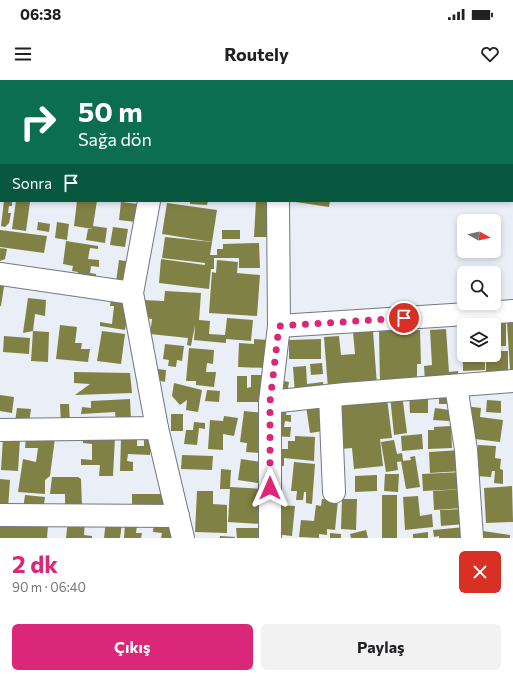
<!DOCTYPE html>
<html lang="tr">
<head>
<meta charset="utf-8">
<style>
	body { margin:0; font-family:Commissioner,sans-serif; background:#f2f2f2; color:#202124; height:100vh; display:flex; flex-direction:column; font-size:15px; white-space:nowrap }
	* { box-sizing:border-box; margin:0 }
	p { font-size:13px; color:#757577 }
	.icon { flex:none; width:22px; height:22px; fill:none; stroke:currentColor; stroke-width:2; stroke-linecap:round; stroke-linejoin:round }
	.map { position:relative; height:458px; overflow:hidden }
	.drawer { display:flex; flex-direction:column; background:#fff; flex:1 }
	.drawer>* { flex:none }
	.banner { position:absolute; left:0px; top:0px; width:513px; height:122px; box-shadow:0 2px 6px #0003; background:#0b6e4f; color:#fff; overflow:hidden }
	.needle { width:26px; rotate:98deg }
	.buttons { position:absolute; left:457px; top:134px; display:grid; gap:8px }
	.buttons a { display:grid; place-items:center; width:44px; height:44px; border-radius:6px; background:#fff; box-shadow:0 2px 6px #0003; font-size:20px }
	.pin { position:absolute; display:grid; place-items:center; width:34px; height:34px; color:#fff; margin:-17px; border:2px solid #fff; border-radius:50%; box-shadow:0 1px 4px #0007 }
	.me { position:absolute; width:44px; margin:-22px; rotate:0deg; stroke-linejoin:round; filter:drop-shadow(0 0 3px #0008) }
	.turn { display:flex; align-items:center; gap:14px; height:84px; padding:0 12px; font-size:18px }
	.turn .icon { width:52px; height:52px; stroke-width:2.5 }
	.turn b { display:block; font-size:28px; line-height:34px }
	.then { display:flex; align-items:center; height:38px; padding:0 12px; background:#0003; gap:8px; font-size:15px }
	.round { display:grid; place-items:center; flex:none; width:42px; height:42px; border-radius:6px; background:#f2f2f2 }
	.overview { display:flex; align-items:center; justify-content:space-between; height:68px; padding:0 12px }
	h1 { font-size:24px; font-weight:700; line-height:30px; color:#db2777 }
	.primary-button { display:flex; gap:8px; margin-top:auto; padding:8px 12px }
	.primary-button a { flex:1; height:46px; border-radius:6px; background:#db2777; color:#fff; font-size:16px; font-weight:700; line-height:46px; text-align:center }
	.primary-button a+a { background:#f2f2f2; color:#202124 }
	.status { display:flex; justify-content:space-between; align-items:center; height:28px; padding:0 20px; background:#fff; direction:ltr }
	.status svg { height:11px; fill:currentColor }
	header { display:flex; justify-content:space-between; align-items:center; height:52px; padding:0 12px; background:#fff; font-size:18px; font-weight:700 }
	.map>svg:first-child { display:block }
	.building { fill:#808144 }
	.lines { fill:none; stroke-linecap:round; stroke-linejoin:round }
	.street-casing { stroke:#73777f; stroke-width:24 }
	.street { stroke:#fff; stroke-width:22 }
	.route { stroke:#db2777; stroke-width:7; stroke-dasharray:0 12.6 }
</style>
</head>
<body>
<div class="status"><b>06:38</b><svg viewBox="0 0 49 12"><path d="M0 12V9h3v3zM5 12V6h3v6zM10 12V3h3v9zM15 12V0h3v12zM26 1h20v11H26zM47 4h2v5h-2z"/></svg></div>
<header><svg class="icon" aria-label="menu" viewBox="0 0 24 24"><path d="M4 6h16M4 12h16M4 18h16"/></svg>Routely<svg class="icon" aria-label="heart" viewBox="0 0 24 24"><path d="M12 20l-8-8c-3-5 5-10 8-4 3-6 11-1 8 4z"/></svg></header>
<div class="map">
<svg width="513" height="458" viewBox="0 0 513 458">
	<rect width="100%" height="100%" fill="#e9eef7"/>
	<!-- building -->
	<g class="building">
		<polygon points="4,121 12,121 12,126 9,126 8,133 11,133 9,143 5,147 1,146"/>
		<polygon points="16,121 30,122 26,151 12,149"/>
		<polygon points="77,121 97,121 93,146 107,148 105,163 86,160 88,149 93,149 74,146"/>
		<polygon points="190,121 208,121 207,125 190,124"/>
		<polygon points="256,121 271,121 269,157 254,157"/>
		<polygon points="289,121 330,121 329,127"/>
		<polygon points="121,122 138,124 136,142 119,140"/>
		<polygon points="167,123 217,130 212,162 162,154"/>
		<polygon points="38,142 50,144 49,152 37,150"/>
		<polygon points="57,142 69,144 67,160 55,158"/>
		<polygon points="113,147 128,149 125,167 110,165"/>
		<polygon points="0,150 47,156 44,173 0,167"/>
		<rect x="222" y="150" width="18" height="9"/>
		<polygon points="165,157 212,162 210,175 217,175 217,169 223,169 223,164 259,163 260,188 239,188 239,178 214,178 214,189 211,189 209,209 159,203 161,179 205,185 205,183 162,178"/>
		<polygon points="66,161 98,166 98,169 90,168 88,179 99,180 99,187 91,186 90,193 96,194 96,200 77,197 78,192 72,191 73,186 63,184"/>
		<polygon points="0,168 7,169 5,179 0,181"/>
		<polygon points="119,180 132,182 129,204 116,202"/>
		<polygon points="217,180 238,182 237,193 260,195 257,236 209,233 212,192 216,193"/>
		<polygon points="0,199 5,200 1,226 0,226"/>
		<polygon points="165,211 201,213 199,240 210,241 209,254 225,255 227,238 253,240 251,261 226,259 226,263 194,260 195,245 191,266 187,265 188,258 150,254 152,239 142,238 143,220 164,221"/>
		<polygon points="28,218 46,220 45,236 35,234 33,251 23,253"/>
		<polygon points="111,218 130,221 125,250 100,246 100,242 112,244 114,226 110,226"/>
		<polygon points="476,243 506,243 506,266 494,266 494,245 476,245"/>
		<polygon points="507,243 513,243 513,290 510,290"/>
		<polygon points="60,245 77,247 75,263 82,263 81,269 90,269 88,282 56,279"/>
		<polygon points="462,248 464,248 464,275 485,275 485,290 463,291"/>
		<polygon points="446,249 449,292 458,291 459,299 425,301 424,286 432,285 430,250"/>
		<polygon points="420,250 421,284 417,284 417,303 380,304 379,251"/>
		<polygon points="33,251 49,252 48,282 31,281"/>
		<polygon points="102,251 125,254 121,284 97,281"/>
		<polygon points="373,251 377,305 328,308 324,257 339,256 341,275 355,274 353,252"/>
		<polygon points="4,256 30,258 29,274 3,272"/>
		<polygon points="254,259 267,260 266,288 238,287 239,263 254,264"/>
		<polygon points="321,259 321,279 289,279 289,260"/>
		<polygon points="165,264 184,266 182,281 177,280 176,287 168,286 169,280 163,279"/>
		<polygon points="189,268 214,270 213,284 207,283 206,292 216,292 214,307 196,305 196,301 186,301"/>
		<polygon points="494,271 508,271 508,294 486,293 486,275 494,275"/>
		<polygon points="322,283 323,294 311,295 310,284"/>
		<polygon points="306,286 307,304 323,302 324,312 295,314 293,287"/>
		<polygon points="158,289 166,290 165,302 157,300"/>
		<polygon points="74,292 130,293 132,313 75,315 90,304 74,303"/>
		<polygon points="251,295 261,295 261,322 237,322 237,296 247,296 247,308 251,307"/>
		<polygon points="278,300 289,302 286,318"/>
		<polygon points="174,303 202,310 198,332 186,330 187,320 180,325 172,316"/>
		<polygon points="207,310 220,311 219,322 205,321"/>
		<polygon points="448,312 448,324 439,324 439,313"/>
		<polygon points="402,314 407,353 394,355 390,316"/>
		<polygon points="409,314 428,314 428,333 410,333"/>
		<polygon points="0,315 14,317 12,333 0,331"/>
		<polygon points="387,318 392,358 380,359 383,386 354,389 352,368 341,369 337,323"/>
		<polygon points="130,319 131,341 116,343 115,332 81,334 82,327 91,328 91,321"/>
		<polygon points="487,320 501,321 501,333 486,332"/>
		<polygon points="60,324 69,324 70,344 61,344"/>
		<polygon points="320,325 323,351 310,353 306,326"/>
		<polygon points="464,326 481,328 480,337 503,340 500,362 467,358"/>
		<polygon points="17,328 31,329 29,343 15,342"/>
		<polygon points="277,328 287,329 286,335 291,335 291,342 285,341 284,347 291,347 290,357 275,356"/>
		<polygon points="435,328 450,330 449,341 433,340"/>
		<polygon points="244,331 263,333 259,373 246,372 247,363 240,362"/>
		<rect x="171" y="334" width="12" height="17"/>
		<polygon points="224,336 238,338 234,356 223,354 223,370 208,369 210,340 223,341"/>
		<polygon points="194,342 205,343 205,349 199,348 197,365 184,364 186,350 193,350"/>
		<polygon points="451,346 452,368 428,369 428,350 434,350 434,347"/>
		<polygon points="422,354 423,369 402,371 401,356"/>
		<polygon points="295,356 315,357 314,381 284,378 284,386 277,385 278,369 288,369 288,361 295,361"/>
		<polygon points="26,357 55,358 50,396 45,400 45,414 18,412 23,379 36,382 38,368 25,368"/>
		<polygon points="83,357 115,357 113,396 99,396 100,385 81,385 81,379 92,380 92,364 83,363"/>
		<polygon points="3,358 20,359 18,391 1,390"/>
		<polygon points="144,358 151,358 150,375 128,374 127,381 133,382 133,391 120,391 121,359 137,359 137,366 144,366"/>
		<polygon points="394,360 397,374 402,373 403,381 397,382 398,390 386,392 381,362"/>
		<polygon points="478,365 496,366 495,378 501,379 500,389 503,390 503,404 494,403 495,391 492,391 491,397 475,396"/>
		<polygon points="461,370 462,391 430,393 429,372"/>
		<polygon points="182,375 213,376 212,390 181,389"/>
		<polygon points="415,376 420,407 406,409 401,381 411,380 410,377"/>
		<polygon points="241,379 261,382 258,403 238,400"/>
		<polygon points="294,382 315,384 312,424 306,423 306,412 304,412 303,420 296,420 297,411 291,411"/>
		<polygon points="221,389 231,390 230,407 264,409 262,444 228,442 230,409 220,409"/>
		<polygon points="462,392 463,409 423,411 422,394"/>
		<polygon points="385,394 399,394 398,412 384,411"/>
		<polygon points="377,395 377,411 355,412 355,396"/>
		<polygon points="52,397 78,397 81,399 82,426 65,425 65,414 50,414"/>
		<polygon points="0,399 10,400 8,428 0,427"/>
		<polygon points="512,406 513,442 486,443 484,408"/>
		<polygon points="463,409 464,428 434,430 433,411"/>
		<polygon points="197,411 213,411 213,424 227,425 227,453 195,452"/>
		<polygon points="132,414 163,414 163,429 132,428"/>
		<polygon points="25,415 45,417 43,432 23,430"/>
		<rect x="382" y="415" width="15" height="43"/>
		<polygon points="418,416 420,436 432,434 433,447 405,450 403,417"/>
		<polygon points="322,419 338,420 335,450 327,449 327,455 319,454 319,458 299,457 301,440 314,441 316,425 321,426"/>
		<polygon points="342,419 357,419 356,450 341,449"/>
		<polygon points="278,425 295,426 292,456 275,454"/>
		<polygon points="464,429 465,444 441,446 440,430"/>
		<polygon points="68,440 85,441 84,455 92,456 92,458 66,458"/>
		<polygon points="106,441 122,443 120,458 104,458"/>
		<polygon points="154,441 175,443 174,458 161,458 162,453 153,452"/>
		<polygon points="0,442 48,445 47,458 0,458"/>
		<polygon points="125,444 137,445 136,453 142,453 141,458 124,458"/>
		<polygon points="465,447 466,458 439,458 439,456 434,457 433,450"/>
		<polygon points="236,448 260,448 260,458 237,458"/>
		<polygon points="366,450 368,458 351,458 350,454"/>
		<polygon points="483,451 510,455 510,458 482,458"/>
		<polygon points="428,452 428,458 413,458 413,454"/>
		<polygon points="330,453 341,454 341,458 330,458"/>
		<polygon points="220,456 235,457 235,458 220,458"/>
	</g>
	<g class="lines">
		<!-- street casing -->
		<g class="street-casing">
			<g id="street">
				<polyline points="168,0 168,1"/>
				<polyline points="61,1 61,0"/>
				<polyline points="284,1 284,0"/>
				<polyline points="0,61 1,61"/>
				<polyline points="149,121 132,213 157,348 183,458"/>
				<polyline points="0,194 132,213"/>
				<polyline points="279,246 513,231"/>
				<polyline points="456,306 466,370 472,458"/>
				<polyline points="330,316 334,412"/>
				<polyline points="270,322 345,314 513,301"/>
				<polyline points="0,350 157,348"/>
				<polyline points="0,435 178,436"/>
				<polyline points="270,458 270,322 279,246 278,121"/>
			</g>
		</g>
		<!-- street -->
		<use href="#street" class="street"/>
	</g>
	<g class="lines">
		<!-- route -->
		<polyline class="route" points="270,408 270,322 279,246 404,238"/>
	</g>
</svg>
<div class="buttons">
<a><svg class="needle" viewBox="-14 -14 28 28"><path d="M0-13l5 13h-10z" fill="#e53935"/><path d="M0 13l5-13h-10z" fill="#757577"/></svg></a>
<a><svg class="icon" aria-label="search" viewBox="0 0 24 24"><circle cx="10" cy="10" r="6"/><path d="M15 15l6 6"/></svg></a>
<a><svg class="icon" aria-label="layers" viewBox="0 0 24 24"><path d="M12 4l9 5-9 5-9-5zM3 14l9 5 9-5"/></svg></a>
</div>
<div class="pin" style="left:404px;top:238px;background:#d93025"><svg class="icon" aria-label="arrive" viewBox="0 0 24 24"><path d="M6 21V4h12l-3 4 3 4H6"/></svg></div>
<svg class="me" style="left:270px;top:408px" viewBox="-20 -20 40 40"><path d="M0-17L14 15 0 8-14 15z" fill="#db2777" stroke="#fff" stroke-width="4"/></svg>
<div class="banner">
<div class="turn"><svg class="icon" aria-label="right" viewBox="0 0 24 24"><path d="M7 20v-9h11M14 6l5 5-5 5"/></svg><div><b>50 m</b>Sağa dön</div></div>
<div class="then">Sonra<svg class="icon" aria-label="arrive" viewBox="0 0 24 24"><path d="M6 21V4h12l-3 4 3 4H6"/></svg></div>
</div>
</div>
<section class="drawer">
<div class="overview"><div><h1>2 dk</h1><p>90 m · 06:40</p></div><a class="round" style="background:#d93025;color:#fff"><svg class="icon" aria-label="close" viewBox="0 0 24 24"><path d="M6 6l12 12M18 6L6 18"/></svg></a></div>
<div class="primary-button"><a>Çıkış</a><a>Paylaş</a></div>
</section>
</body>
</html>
